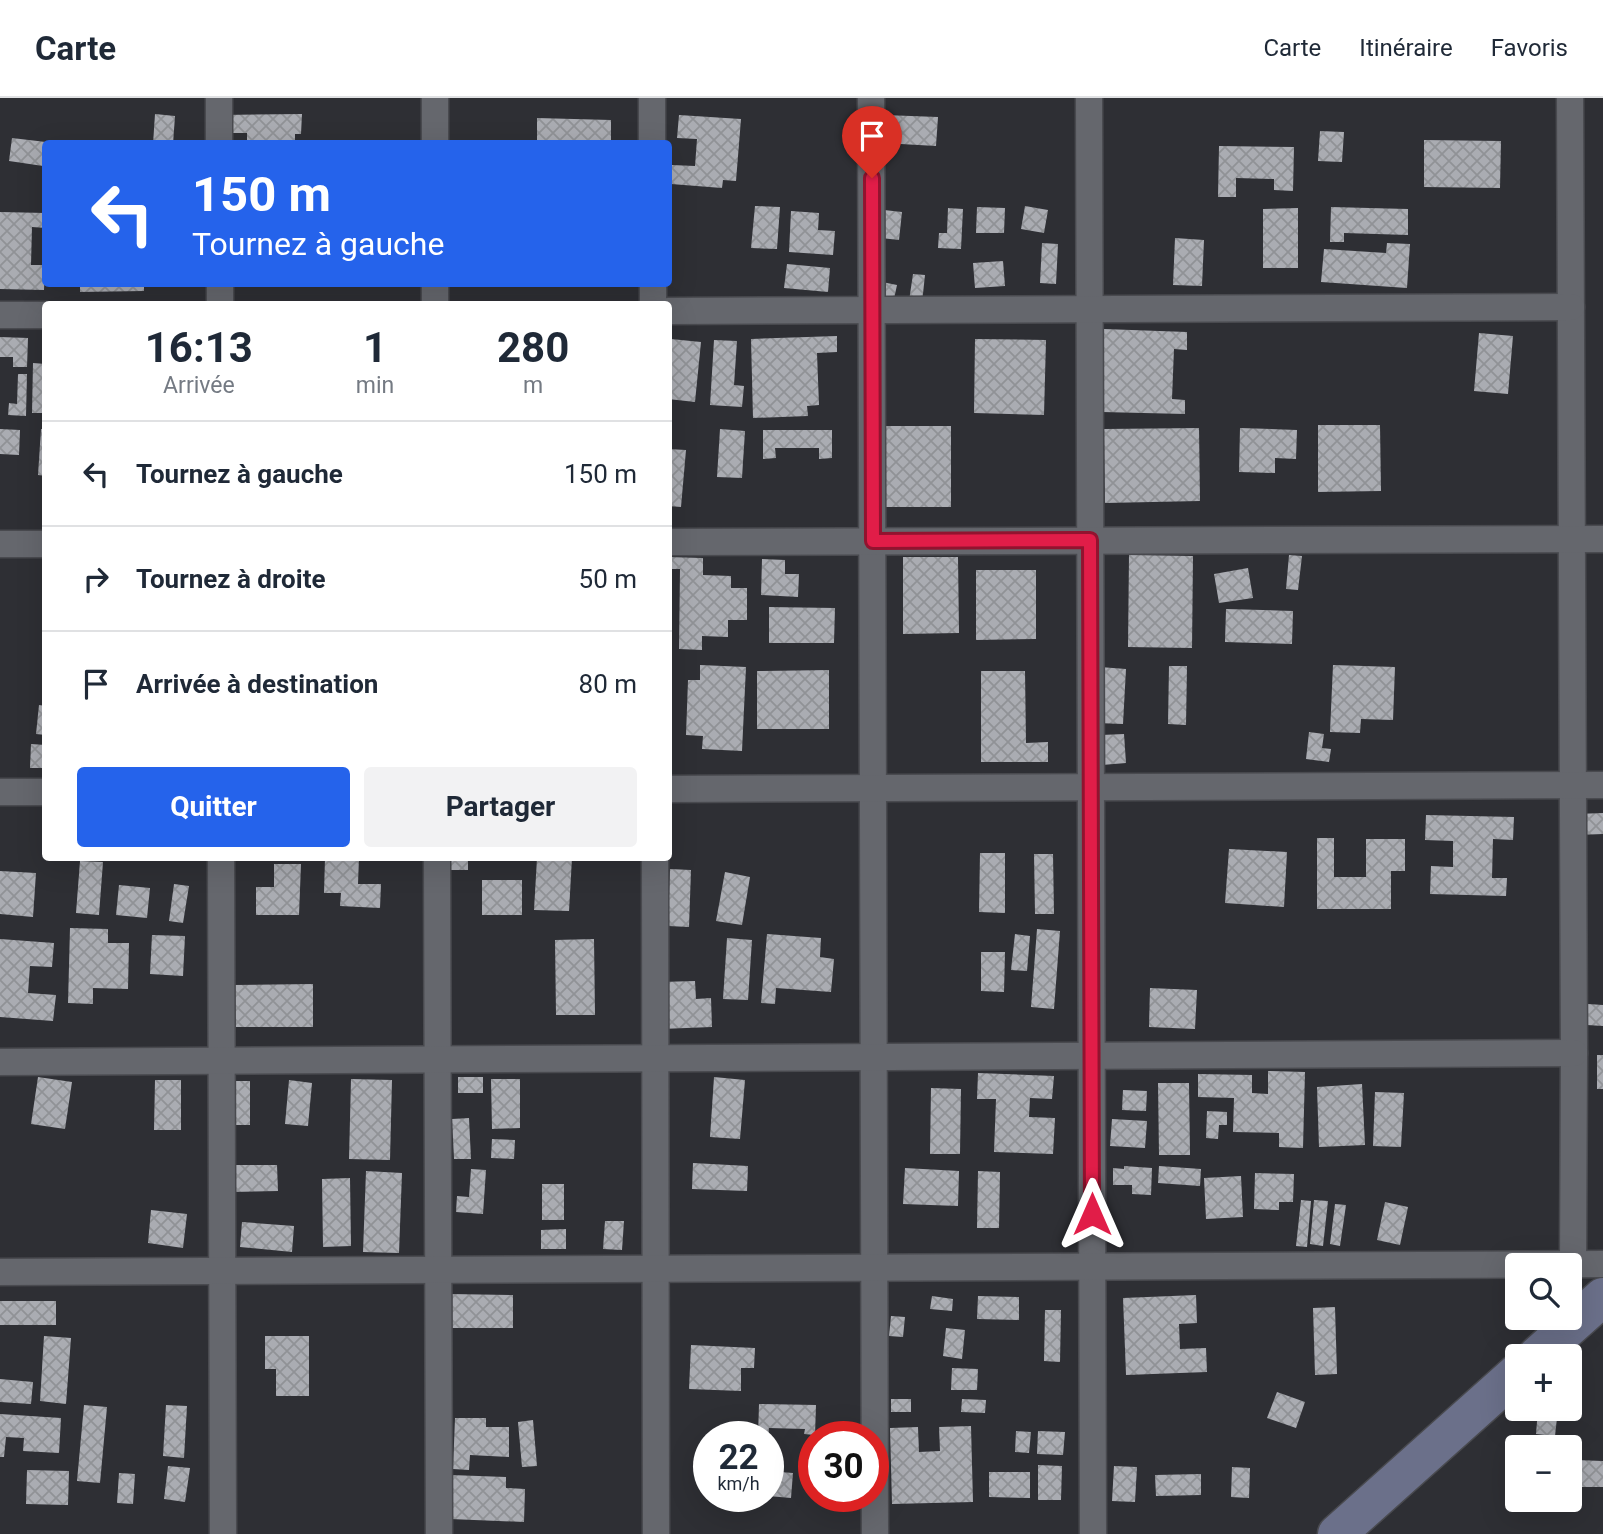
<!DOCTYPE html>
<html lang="fr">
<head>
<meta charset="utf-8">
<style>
	body { margin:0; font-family:Roboto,sans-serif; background:#f2f2f3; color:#1f2937; height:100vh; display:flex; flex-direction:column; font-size:26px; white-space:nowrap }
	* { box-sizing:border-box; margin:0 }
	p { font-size:23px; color:#747a83 }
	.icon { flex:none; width:38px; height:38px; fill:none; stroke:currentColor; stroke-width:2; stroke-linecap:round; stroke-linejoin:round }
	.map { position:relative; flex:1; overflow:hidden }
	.side { position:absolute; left:42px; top:203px; width:630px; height:560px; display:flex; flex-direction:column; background:#fff; border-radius:7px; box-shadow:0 7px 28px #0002 }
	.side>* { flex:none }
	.guide { position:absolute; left:42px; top:42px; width:630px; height:147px; border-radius:7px; box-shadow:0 7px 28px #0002; background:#2563eb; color:#fff; overflow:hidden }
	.controls { position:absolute; left:1505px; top:1155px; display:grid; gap:14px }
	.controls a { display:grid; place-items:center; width:77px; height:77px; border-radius:7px; background:#fff; box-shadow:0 7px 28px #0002; font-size:35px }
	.speed { position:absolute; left:693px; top:1323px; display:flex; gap:14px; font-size:35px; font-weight:700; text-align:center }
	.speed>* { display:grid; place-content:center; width:91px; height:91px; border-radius:50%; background:#fff; box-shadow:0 7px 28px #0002; line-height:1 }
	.speed small { font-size:18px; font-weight:400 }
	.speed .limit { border:10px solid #d22; background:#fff; color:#111 }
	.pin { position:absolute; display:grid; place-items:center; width:60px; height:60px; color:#fff; margin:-72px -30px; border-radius:50% 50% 50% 0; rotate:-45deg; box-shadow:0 0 7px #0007 }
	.pin .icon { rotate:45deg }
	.me { position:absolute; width:77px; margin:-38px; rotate:0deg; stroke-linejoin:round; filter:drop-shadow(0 0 5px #0008) }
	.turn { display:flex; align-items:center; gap:24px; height:147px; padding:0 35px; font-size:32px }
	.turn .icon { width:91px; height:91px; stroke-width:2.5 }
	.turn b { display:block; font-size:49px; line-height:60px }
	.eta { display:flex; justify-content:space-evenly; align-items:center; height:119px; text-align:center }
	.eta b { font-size:42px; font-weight:700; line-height:49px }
	.button { display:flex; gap:14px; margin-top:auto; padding:14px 35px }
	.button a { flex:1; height:80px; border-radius:7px; background:#2563eb; color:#fff; font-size:28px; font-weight:700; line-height:80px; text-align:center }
	.button a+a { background:#f2f2f3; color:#1f2937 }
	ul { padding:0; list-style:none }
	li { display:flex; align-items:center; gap:21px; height:105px; padding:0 35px; border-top:2px solid #e0e1e3 }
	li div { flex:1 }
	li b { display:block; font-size:26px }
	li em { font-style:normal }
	header { display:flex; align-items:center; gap:42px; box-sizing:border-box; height:98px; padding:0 35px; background:#fff; border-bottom:2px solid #e0e1e3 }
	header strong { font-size:33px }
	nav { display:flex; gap:38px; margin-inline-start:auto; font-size:24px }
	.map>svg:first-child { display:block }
	.building { fill:url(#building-cross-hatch) }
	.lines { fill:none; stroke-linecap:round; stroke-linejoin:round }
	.street-casing { stroke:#494a4f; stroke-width:29 }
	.secondary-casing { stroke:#494a4f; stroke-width:41 }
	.street { stroke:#65676d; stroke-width:26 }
	.secondary { stroke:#6b708a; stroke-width:38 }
	.route-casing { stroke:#92132f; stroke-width:18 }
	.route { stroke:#e11d48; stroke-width:12 }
</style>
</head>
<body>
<header>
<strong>Carte</strong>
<nav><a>Carte</a><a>Itinéraire</a><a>Favoris</a></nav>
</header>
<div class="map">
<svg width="1603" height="1436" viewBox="0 0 1603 1436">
	<defs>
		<pattern id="building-cross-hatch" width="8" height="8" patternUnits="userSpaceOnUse" patternTransform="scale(1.75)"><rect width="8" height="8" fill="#aaacb2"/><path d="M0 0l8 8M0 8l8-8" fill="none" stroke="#909296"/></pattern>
	</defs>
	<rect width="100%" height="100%" fill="#2e2f34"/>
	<!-- building -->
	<g class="building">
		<polygon points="155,16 175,18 173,46 153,46"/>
		<polygon points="302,16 301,36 295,36 295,46 247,46 247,35 222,35 222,17"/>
		<polygon points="679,17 741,21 736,83 723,82 722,90 671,86 672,67 695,68 697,41 677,40"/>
		<polygon points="884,17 938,19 936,48 883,45"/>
		<polygon points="537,20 611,22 611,46 537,46"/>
		<polygon points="1320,33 1344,34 1342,64 1318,63"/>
		<polygon points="12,40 46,44 43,68 9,63"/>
		<polygon points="1424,42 1501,43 1500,90 1424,89"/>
		<polygon points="1219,48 1294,49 1293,93 1274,92 1274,81 1236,80 1236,99 1218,99"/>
		<polygon points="755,108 780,109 777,151 751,150"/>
		<polygon points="1025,108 1048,112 1044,135 1021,131"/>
		<polygon points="977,109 1005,110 1004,135 976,135"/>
		<polygon points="1331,109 1408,111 1408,137 1344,135 1344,144 1330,144"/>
		<polygon points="948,110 963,111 961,151 938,150 939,135 947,135"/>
		<polygon points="1298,110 1298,170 1263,170 1263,111"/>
		<polygon points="884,112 902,114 899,142 881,140"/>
		<polygon points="791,113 819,115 818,132 835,133 833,157 789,154"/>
		<polygon points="0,114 46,115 46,130 32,129 31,167 45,167 44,192 0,191"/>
		<polygon points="1175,140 1204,142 1202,188 1173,187"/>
		<polygon points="1042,145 1058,146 1056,186 1040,185"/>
		<polygon points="1387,145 1410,146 1407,190 1321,184 1324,151 1386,155"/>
		<polygon points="1003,163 1005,188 975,190 973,165"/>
		<polygon points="787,166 830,170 828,194 784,190"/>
		<polygon points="913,176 925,177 922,205 909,203"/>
		<polygon points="882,184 897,187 894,201 879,198"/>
		<polygon points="80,186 144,186 144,193 80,194"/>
		<polygon points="1104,231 1187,234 1187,252 1174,251 1172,301 1185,302 1185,316 1102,314"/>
		<polygon points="1479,235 1513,238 1508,296 1474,293"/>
		<polygon points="837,238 837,254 817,255 819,307 807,308 808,318 753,320 751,241"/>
		<polygon points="0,239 28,240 27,269 13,269 13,259 0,259"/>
		<polygon points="671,241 701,244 695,304 668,301"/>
		<polygon points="975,241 1046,242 1044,317 974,315"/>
		<polygon points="714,242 737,243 734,287 744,288 742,309 710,307"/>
		<polygon points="33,265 46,266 46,315 32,315"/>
		<polygon points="18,276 27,276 26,318 8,317 9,305 17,306"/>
		<polygon points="1318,327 1380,327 1381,393 1318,394"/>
		<polygon points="876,328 951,328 951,409 875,409"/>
		<polygon points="1199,330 1200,403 1105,405 1104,331"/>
		<polygon points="1240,330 1297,332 1296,361 1275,360 1275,375 1239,374"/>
		<polygon points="0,331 20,332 19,357 0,356"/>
		<polygon points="41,331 46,331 46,378 38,377"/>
		<polygon points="720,331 745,333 742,380 717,379"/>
		<polygon points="763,332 832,332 832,360 819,361 819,350 775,350 776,360 763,361"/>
		<polygon points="668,351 686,352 681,409 668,408"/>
		<polygon points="1129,457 1193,458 1192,550 1128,549"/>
		<polygon points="1289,457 1302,458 1298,492 1286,491"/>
		<polygon points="668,459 703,460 703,477 731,478 731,490 747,490 747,522 728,522 728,539 702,538 702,552 679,551 680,471 668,471"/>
		<polygon points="903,459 958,459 959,535 903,536"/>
		<polygon points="762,461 785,462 785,476 799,476 798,499 761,497"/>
		<polygon points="1248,470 1253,500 1219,505 1214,476"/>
		<polygon points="976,472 1036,472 1036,541 976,542"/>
		<polygon points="769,509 835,510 834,545 769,545"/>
		<polygon points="1226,511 1293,513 1292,546 1225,544"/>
		<polygon points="700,567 746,569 742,653 702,651 703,638 686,637 688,582 700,582"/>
		<polygon points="1333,567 1395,569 1393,622 1361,621 1360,635 1330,634"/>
		<polygon points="1169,568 1187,568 1186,627 1168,626"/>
		<polygon points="1100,569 1126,571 1123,626 1097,625"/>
		<polygon points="829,572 829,631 757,631 757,573"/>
		<polygon points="981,573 1025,573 1026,645 1048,644 1048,664 981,664"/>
		<polygon points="39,607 46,608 46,637 36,636"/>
		<polygon points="1309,634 1324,636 1322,650 1331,651 1329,664 1306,661"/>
		<polygon points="1124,636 1126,665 1102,667 1101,637"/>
		<polygon points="31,646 46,647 46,670 30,670"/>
		<polygon points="1603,715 1603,736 1577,737 1576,716"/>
		<polygon points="1426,717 1514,719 1513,742 1493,741 1492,780 1507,780 1506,798 1430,796 1431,768 1453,769 1453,743 1425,742"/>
		<polygon points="1317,740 1334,740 1334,779 1366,779 1366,741 1405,741 1405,773 1391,773 1391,811 1317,811"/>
		<polygon points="1229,751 1287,754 1284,809 1225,805"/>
		<polygon points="980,755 1005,755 1005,815 979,814"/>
		<polygon points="1034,756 1053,756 1054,816 1035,816"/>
		<polygon points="325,760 359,760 358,786 381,786 380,810 340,808 341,795 324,795"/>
		<rect x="442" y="760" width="26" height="12"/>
		<polygon points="537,760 572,760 569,813 534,812"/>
		<polygon points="80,763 103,764 99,817 76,815"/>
		<polygon points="274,766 301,766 299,817 256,817 256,789 274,789"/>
		<polygon points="670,771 691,772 689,829 668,828"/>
		<polygon points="0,773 36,775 33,819 0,816"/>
		<polygon points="725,774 750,779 742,827 716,823"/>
		<rect x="482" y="782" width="40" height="35"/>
		<polygon points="174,786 189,788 183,825 169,823"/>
		<polygon points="119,787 150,790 147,820 116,817"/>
		<polygon points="70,830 108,831 108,845 129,845 128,891 93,890 93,906 68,905"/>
		<polygon points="1037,831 1060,833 1054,911 1031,909"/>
		<polygon points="767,836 821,840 820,859 834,861 831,894 776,890 775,906 761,905"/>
		<polygon points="1015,836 1030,838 1027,873 1011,872"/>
		<polygon points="152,837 185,838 183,878 150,876"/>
		<polygon points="727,840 752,842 748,902 723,901"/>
		<polygon points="0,841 54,845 52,869 30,868 28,895 56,897 53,923 0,919"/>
		<polygon points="594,841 595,917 556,917 555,842"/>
		<polygon points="981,854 1005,854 1004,894 981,893"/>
		<polygon points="695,883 696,901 711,900 712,929 661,931 660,884"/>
		<polygon points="313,886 313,929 233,929 233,887"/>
		<polygon points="1150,890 1197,892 1195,931 1149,929"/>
		<polygon points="1588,906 1603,907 1603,928 1587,927"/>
		<rect x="1597" y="957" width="6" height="34"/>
		<polygon points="1268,973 1305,974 1303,1050 1279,1049 1279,1035 1233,1034 1234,1000 1198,999 1198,976 1252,977 1252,995 1268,996"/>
		<polygon points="978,975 1054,978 1052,1001 1030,1000 1029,1019 1055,1020 1053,1056 994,1054 996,1001 977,1001"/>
		<polygon points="38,979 72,984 65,1031 31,1026"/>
		<rect x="458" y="979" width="25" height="16"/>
		<polygon points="714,979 745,982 740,1041 710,1039"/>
		<polygon points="351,981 392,982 390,1062 349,1061"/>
		<polygon points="491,981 520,981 520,1030 492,1031"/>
		<polygon points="155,982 181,982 181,1032 154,1032"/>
		<polygon points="289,982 312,985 308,1028 285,1026"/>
		<polygon points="229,983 250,983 250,1027 228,1027"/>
		<polygon points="1158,985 1189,985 1190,1057 1159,1057"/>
		<polygon points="1362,986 1365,1047 1319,1049 1317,989"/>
		<polygon points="931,990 961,991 960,1056 930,1056"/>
		<polygon points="1123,992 1147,993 1146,1013 1122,1012"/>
		<polygon points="1375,994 1404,995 1401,1049 1373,1048"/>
		<polygon points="1207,1013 1227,1014 1227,1027 1219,1027 1218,1041 1206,1040"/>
		<polygon points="469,1020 471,1061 454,1061 452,1021"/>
		<polygon points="1112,1021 1147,1023 1145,1050 1110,1048"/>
		<polygon points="492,1041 515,1042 514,1061 491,1060"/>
		<polygon points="693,1065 748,1068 747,1093 692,1091"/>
		<polygon points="231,1067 277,1067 278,1093 232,1094"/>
		<polygon points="1124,1068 1152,1070 1151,1097 1132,1096 1132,1087 1113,1087 1113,1070 1124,1071"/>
		<polygon points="1159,1068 1201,1071 1200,1088 1158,1085"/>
		<polygon points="905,1070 959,1073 958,1108 903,1106"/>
		<polygon points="471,1071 486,1072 483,1116 456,1114 457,1098 469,1099"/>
		<polygon points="366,1073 402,1075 399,1155 363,1154"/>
		<polygon points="978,1073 1000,1074 999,1130 977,1130"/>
		<polygon points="1255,1075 1294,1076 1293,1104 1279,1104 1279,1112 1254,1111"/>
		<polygon points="1241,1078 1243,1119 1206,1121 1204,1080"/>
		<polygon points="350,1080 351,1148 323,1149 322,1081"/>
		<rect x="542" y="1086" width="22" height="36"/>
		<polygon points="1301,1102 1311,1103 1307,1149 1296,1148"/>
		<polygon points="1314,1102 1328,1103 1323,1148 1310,1146"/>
		<polygon points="1385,1104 1408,1109 1400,1147 1377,1142"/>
		<polygon points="1335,1106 1346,1107 1340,1148 1330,1146"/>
		<polygon points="151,1112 187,1116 183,1150 148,1145"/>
		<polygon points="605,1123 624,1123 622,1152 603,1151"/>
		<polygon points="242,1124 294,1128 292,1154 240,1149"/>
		<polygon points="566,1131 566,1151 541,1151 541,1132"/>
		<polygon points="451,1196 513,1197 513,1230 450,1230"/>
		<polygon points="1196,1197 1197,1225 1179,1226 1180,1251 1206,1250 1207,1274 1126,1277 1123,1200"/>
		<polygon points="932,1198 953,1201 952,1213 930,1211"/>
		<polygon points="978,1198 1019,1199 1019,1222 977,1221"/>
		<rect x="0" y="1203" width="56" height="24"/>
		<polygon points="1335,1209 1337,1276 1315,1277 1313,1210"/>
		<polygon points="1045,1212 1061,1212 1060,1264 1044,1263"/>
		<polygon points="891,1218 905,1219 903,1239 889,1238"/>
		<polygon points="946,1230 965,1232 962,1261 943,1258"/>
		<polygon points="44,1238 71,1240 66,1306 40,1303"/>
		<polygon points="265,1238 309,1238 309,1298 276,1298 276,1271 265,1271"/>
		<polygon points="691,1247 755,1250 754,1270 741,1270 741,1293 689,1291"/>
		<polygon points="952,1270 978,1271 977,1292 951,1292"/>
		<polygon points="0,1281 33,1284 31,1306 0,1304"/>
		<polygon points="1277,1294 1305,1304 1296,1330 1267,1320"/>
		<rect x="891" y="1301" width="20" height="13"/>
		<polygon points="962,1301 986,1302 985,1315 961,1314"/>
		<polygon points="759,1306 816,1307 815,1337 804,1336 805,1331 769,1330 768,1339 758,1339"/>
		<polygon points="84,1307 107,1309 100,1385 77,1383"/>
		<polygon points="166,1307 187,1308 184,1360 163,1358"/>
		<polygon points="1538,1311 1558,1311 1555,1338 1536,1336"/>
		<polygon points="0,1316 61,1320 59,1355 23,1353 24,1340 6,1339 4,1359 0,1359"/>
		<polygon points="455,1320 486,1320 486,1329 509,1329 509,1359 470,1357 469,1372 453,1371"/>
		<polygon points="533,1322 537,1368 522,1369 518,1324"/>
		<polygon points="971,1328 973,1404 892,1406 890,1330 918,1329 919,1354 940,1353 939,1329"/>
		<polygon points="1016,1333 1031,1334 1029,1355 1015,1354"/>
		<polygon points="1038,1333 1065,1334 1063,1357 1037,1356"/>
		<polygon points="1576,1362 1603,1363 1603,1389 1576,1389"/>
		<polygon points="1038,1367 1062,1368 1061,1402 1038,1402"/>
		<polygon points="168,1368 190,1370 185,1404 164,1401"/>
		<polygon points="1114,1368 1137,1369 1135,1404 1112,1403"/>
		<polygon points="1232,1369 1250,1370 1249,1400 1231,1399"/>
		<polygon points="27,1372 69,1373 68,1407 26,1406"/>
		<polygon points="768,1373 793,1375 791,1400 768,1398"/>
		<polygon points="989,1374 1030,1374 1030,1400 989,1399"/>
		<polygon points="119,1375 135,1376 133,1406 117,1405"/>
		<polygon points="1201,1376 1201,1397 1156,1398 1155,1377"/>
		<polygon points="451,1377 506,1379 506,1390 525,1391 524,1424 450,1421"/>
	</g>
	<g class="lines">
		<!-- street casing -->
		<g class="street-casing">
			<g id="street">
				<polyline points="219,0 219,46"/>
				<polyline points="435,0 435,46"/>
				<polyline points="652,0 652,46"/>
				<polyline points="871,0 875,1436"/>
				<polyline points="1089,0 1093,1436"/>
				<polyline points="1570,0 1574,955 1573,1167"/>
				<polyline points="220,186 220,206"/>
				<polyline points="435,186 435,206"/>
				<polyline points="653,186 653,206"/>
				<polyline points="668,213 1571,209"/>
				<polyline points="0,217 46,217"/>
				<polyline points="668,444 1603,441"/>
				<polyline points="0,446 46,446"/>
				<polyline points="668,691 1603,687"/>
				<polyline points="0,694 46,694"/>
				<polyline points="221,760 223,1436"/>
				<polyline points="437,760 439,1436"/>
				<polyline points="655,760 656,1436"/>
				<polyline points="0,964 1574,955"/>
				<polyline points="0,1174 1603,1166"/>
			</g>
		</g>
		<!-- secondary casing -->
		<g class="secondary-casing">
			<g id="secondary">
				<polyline points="1537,1258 1603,1199"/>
				<polyline points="1337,1436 1517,1275"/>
			</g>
		</g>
		<!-- street -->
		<use href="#street" class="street"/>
		<!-- secondary -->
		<use href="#secondary" class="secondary"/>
	</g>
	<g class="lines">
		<!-- route casing -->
		<g class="route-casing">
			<polyline id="route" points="872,80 873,443 1090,442 1092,1116"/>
		</g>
		<!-- route -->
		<use href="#route" class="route"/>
	</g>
</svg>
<div class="controls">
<a><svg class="icon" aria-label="search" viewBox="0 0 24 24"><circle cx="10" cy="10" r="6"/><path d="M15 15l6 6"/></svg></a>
<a>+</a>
<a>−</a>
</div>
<div class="speed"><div>22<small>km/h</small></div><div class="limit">30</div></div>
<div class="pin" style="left:872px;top:80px;background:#d93025"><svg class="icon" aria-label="arrive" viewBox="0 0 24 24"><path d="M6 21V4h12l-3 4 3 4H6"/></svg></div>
<svg class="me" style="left:1092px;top:1116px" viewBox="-20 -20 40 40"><path d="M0-17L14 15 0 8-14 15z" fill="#e11d48" stroke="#fff" stroke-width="4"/></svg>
<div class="guide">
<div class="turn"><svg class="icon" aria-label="left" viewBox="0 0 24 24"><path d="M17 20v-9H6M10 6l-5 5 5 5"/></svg><div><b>150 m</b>Tournez à gauche</div></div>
</div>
<section class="side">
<div class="eta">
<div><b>16:13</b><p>Arrivée</p></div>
<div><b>1</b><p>min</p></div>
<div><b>280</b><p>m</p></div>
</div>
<ul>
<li><svg class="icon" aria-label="left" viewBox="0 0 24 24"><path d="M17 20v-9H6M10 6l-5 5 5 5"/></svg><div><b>Tournez à gauche</b></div><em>150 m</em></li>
<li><svg class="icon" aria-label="right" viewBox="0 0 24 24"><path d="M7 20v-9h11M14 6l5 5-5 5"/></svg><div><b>Tournez à droite</b></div><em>50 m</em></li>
<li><svg class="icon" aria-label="arrive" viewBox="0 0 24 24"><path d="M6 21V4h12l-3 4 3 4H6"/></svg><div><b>Arrivée à destination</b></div><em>80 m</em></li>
</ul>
<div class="button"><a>Quitter</a><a>Partager</a></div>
</section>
</div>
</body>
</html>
